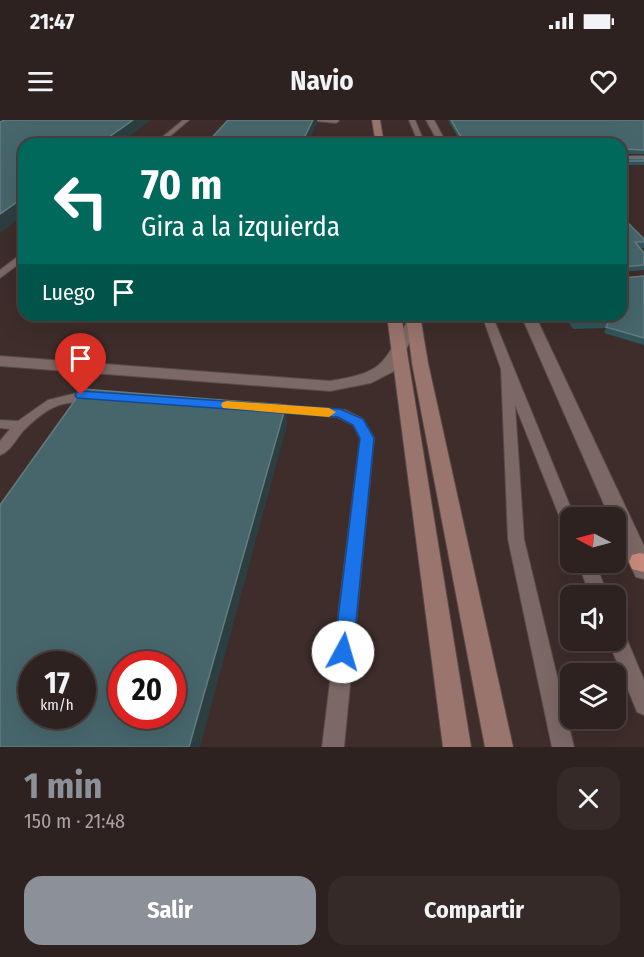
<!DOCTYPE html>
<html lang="es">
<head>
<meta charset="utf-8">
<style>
	body { margin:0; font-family:"Fira Sans Condensed",sans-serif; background:#362a29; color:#f1f3f6; height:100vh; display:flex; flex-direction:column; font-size:22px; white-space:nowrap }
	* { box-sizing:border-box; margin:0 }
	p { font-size:20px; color:#a7a4a5 }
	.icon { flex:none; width:33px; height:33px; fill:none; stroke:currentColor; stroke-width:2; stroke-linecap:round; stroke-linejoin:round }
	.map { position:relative; height:627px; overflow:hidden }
	.drawer { display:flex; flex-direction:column; background:#2e2220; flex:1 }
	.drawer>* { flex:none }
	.hud { position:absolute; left:18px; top:18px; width:609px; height:183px; border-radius:18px; box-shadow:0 6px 24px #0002,0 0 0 2px #493f3e; background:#00695c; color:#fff; overflow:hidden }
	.needle { width:39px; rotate:276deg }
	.buttons { position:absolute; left:560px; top:387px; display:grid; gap:12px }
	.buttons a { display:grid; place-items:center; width:66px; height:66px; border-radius:12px; background:#2e2220; box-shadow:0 6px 24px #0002,0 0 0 2px #493f3e; font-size:30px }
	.speed { position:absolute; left:18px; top:531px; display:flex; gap:12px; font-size:30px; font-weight:700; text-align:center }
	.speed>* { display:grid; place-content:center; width:78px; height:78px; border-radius:50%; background:#2e2220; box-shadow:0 6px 24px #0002,0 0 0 2px #493f3e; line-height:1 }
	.speed small { font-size:15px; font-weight:400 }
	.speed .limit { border:9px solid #d22; background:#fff; color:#111 }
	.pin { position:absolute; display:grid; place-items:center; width:51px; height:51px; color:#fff; margin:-62px -26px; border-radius:50% 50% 50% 0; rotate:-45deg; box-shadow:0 0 6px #0007 }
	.pin .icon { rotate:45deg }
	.me { position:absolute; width:66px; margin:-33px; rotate:6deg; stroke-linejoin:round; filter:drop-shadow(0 0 4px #0008) }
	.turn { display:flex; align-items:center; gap:21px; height:126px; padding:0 24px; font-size:27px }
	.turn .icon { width:78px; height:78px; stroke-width:2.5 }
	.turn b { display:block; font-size:42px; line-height:51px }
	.then { display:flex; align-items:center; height:57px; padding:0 24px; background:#0003; gap:12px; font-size:22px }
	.round { display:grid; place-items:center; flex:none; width:63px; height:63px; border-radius:18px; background:#362a29 }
	.headline { display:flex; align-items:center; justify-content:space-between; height:102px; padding:0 24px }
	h1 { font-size:36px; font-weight:700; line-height:45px; color:#8c9099 }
	.cta { display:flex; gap:12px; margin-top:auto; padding:12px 24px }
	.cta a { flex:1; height:69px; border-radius:18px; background:#8c9099; color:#fff; font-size:24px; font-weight:700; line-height:69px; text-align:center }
	.cta a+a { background:#362a29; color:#f1f3f6 }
	.status { display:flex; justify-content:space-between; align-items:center; height:42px; padding:0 30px; background:#2e2220; direction:ltr }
	.status svg { height:16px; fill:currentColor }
	header { display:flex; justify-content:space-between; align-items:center; height:78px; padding:0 24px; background:#2e2220; font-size:27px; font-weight:700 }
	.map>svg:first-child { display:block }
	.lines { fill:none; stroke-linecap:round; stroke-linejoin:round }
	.service-casing { stroke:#584a47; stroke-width:2 }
	.minor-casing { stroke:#584a47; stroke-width:2 }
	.tertiary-casing { stroke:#584a47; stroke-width:2 }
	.secondary-casing { stroke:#584a47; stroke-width:2 }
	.trunk-casing { stroke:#584a47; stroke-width:2 }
	.service { fill:#7c6864; fill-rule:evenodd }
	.minor { fill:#7c6864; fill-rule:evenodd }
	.tertiary { fill:#7c6864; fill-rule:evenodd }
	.secondary { fill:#99756d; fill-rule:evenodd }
	.trunk { fill:#ca8a7c; fill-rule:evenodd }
	.wall { fill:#31565b }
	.shaded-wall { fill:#2d3e41 }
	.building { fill:#47666b; stroke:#637c7f; stroke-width:1.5; fill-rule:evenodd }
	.route { fill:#1a73e8; stroke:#114b97; stroke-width:1.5 }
	.slow { fill:#f59e0b }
</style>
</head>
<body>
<div class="status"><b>21:47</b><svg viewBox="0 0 49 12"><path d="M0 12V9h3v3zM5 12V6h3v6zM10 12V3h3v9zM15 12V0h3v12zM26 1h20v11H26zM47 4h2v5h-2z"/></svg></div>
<header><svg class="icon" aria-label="menu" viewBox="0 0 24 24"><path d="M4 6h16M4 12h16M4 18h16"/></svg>Navio<svg class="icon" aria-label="heart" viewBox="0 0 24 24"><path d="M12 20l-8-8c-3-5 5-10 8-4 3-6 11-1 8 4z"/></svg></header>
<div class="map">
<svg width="644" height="627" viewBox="0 0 644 627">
	<rect width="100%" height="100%" fill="#3e2d2a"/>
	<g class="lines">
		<!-- service casing -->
		<g class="service-casing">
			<g id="service">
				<polygon points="183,0 189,0 161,24 154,24"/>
				<polygon points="305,0 338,0 339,1 336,3"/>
				<polygon points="409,0 415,0 425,24 419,24"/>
				<rect x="621" y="36" width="23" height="4"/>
				<polygon points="24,132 24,140 0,158 0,150"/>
				<polygon points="482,195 492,195 575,398 570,398 570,410 564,408 515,285 524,419 574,627 552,627 508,419 501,249"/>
				<path d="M81,272H97L103,276C96,283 70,280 57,286C44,291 33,301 23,311C16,319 10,332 0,335V321L10,309L0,308V300L18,301L48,280Z"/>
				<polygon points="269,284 345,290 363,299 374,318 344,627 322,627 360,318 353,305 337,297 264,291 263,288 264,285"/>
				<polygon points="578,442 595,442 608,476 590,476"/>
				<polygon points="615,505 622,508 644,560 644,595 637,592 608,520 615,520"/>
			</g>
		</g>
		<!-- minor casing -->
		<g class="minor-casing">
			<g id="minor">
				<polygon points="426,0 434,0 447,24 439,24"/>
				<path d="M521,195H535L644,426V459L636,457C627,438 615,418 615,398H610Z"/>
			</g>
		</g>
		<!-- tertiary casing -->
		<g class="tertiary-casing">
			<path id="tertiary" d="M414,198L421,202L394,251L371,263L330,271L0,246V236L330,261C383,252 381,247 407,202Z"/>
		</g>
		<!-- secondary casing -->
		<g class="secondary-casing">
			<g id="secondary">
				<polygon points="372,0 380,0 384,24 376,24"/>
				<polygon points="387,195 401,195 471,627 443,627"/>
				<polygon points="406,195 420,195 428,243 513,627 485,627 412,243"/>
			</g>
		</g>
		<!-- trunk casing -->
		<g class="trunk-casing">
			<polygon id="trunk" points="640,433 644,434 644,452 632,449 629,442 632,435"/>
		</g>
		<!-- service -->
		<use href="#service" class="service"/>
		<!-- minor -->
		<use href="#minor" class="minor"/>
		<!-- tertiary -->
		<use href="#tertiary" class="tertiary"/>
		<!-- secondary -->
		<use href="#secondary" class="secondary"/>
		<!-- trunk -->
		<use href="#trunk" class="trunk"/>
	</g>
	<!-- wall -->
	<g class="wall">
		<polygon points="448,0 644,0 644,34 621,34 621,24 462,24"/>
		<polygon points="621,36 622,38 644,38 644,45 621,45"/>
		<polygon points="621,96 644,119 644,128 640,128 644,133 644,150 622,152 622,158 644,156 644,225 604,213 606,208 573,209 564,195 621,195"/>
	</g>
	<!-- shaded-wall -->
	<g class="shaded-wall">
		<polygon points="133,0 151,0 119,24 99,24"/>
		<polygon points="313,0 317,0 317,4 307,24 301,24"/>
		<polygon points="24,77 24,95 0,113 0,94"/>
		<polygon points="286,285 287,305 200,627 189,627"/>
	</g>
	<!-- building -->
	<g class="building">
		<polygon points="5,0 133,0 99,24 24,24 24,77 0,94 0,2"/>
		<polygon points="228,0 313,0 301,24 206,24"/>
		<polygon points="451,0 644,0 644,30 622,29 621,33 621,24 465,24"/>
		<polygon points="621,36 622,38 644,38 644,41 621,41"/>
		<polygon points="621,96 644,119 644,122 635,122 644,133 644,145 621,147 622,158 644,156 644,218 606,207 609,201 575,202 570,195 621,195"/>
		<path d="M83,269L286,285L189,627H0V385ZM32,544H82V596H32ZM122,544H172V596H122Z"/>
	</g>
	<!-- route -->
	<polygon class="route" points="81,271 340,289 363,299 374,318 353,532 350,538 343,541 336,538 334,532 360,318 353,305 338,297 77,278 75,275 77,272"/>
	<!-- slow -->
	<polygon class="slow" points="227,281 329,288 336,292 329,297 223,288 221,285 223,282"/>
</svg>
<div class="buttons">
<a><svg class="needle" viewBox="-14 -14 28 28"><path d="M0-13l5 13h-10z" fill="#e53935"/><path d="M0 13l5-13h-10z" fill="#a7a4a5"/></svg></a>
<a><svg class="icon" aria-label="sound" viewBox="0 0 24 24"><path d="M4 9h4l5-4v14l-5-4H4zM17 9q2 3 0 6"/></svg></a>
<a><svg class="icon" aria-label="layers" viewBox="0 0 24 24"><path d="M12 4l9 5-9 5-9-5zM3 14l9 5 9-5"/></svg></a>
</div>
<div class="speed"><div>17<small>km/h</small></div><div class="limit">20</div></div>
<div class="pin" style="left:81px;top:275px;background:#d93025"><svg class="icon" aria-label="arrive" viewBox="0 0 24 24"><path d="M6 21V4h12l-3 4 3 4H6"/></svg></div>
<svg class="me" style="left:343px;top:532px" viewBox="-20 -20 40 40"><circle r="19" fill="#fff"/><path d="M0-13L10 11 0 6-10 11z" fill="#1a73e8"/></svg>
<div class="hud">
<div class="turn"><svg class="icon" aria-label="left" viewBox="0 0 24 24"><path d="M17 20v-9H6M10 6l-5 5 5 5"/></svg><div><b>70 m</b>Gira a la izquierda</div></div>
<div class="then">Luego<svg class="icon" aria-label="arrive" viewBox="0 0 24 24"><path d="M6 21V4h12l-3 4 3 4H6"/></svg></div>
</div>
</div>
<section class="drawer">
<div class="headline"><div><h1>1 min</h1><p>150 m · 21:48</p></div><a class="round"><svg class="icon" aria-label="close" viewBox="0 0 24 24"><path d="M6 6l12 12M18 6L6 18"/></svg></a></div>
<div class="cta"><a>Salir</a><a>Compartir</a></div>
</section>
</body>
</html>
